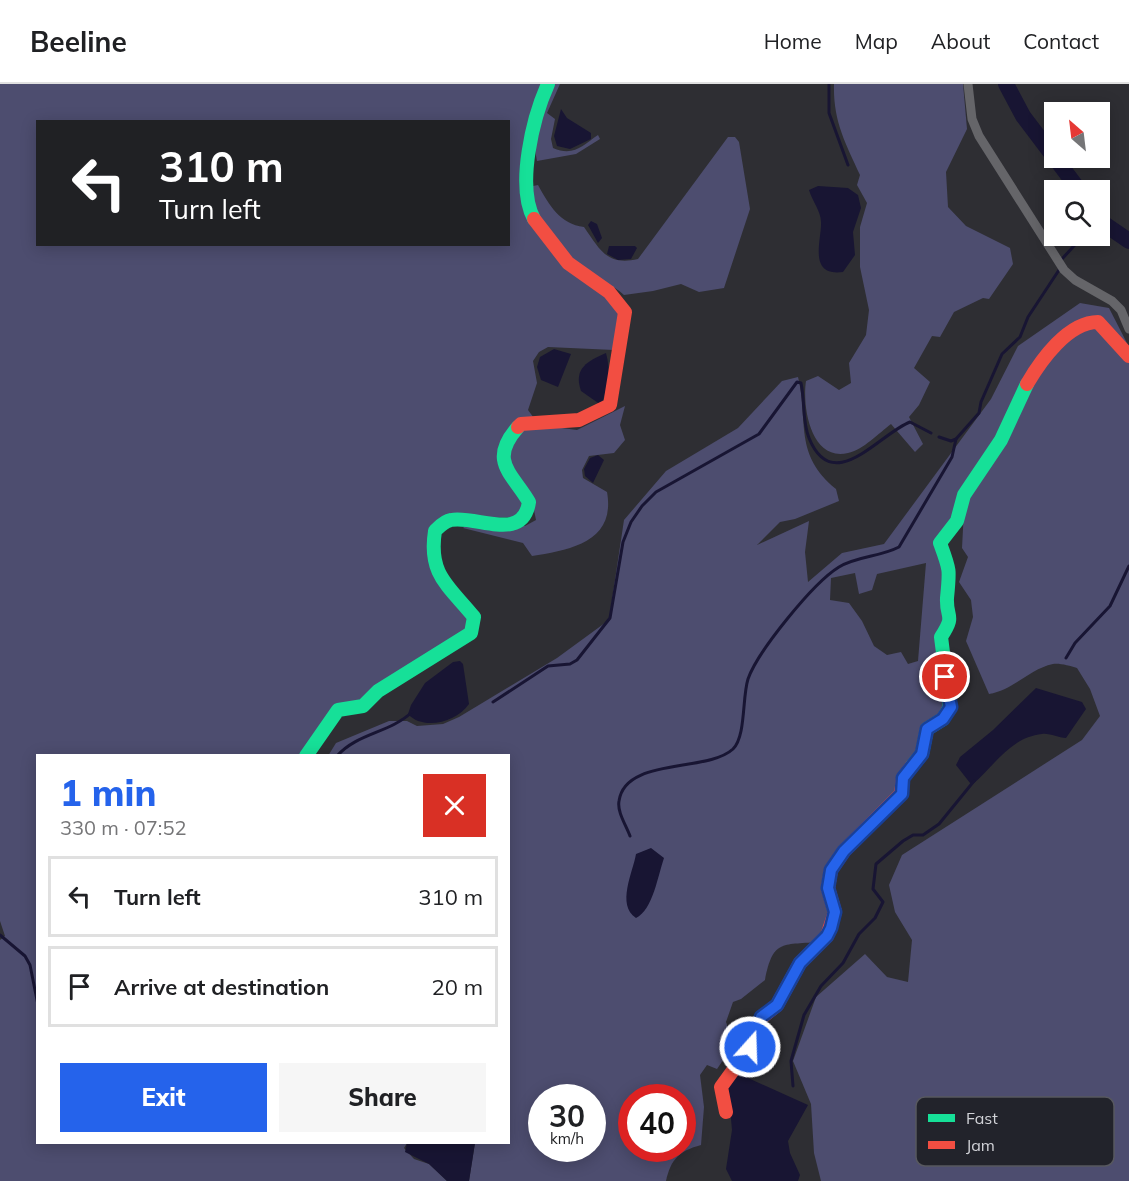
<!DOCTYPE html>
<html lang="en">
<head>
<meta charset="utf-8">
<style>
	body { margin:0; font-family:Mulish,sans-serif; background:#f6f6f6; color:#202124; height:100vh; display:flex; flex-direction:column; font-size:22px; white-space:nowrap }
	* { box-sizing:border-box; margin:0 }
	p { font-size:20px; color:#757577 }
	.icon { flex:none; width:33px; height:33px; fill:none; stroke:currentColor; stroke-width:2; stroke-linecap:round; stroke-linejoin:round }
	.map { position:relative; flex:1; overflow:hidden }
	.sheet { position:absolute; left:36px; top:670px; width:474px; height:390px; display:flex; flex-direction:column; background:#fff; border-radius:0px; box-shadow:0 3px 15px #0003 }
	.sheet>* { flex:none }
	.top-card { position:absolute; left:36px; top:36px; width:474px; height:126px; border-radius:0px; box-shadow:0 3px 15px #0003; background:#202124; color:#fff; overflow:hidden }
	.needle { width:39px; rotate:332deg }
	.controls { position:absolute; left:1044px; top:18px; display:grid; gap:12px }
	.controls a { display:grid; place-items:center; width:66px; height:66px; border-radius:0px; background:#fff; box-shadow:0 3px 15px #0003; font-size:30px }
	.speed { position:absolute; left:528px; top:1000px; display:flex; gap:12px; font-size:30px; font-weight:700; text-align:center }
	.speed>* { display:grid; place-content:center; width:78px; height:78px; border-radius:50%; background:#fff; box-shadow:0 3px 15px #0003; line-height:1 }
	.speed small { font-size:15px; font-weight:400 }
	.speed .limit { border:9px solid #d22; background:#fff; color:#111 }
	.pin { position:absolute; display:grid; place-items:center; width:51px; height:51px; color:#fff; margin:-26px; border:3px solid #fff; border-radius:50%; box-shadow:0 2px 6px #0007 }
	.me { position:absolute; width:66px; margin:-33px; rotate:20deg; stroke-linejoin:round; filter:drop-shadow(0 0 4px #0008) }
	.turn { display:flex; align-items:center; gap:21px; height:126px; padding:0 24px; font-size:27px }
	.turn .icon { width:78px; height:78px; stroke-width:2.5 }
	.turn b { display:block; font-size:42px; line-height:51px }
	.round { display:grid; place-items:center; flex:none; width:63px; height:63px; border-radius:0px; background:#f6f6f6 }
	.overview { display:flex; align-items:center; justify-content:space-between; height:102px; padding:0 24px }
	h1 { font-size:36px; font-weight:800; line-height:45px; color:#2563eb }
	.button { display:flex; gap:12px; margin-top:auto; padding:12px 24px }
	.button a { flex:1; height:69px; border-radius:0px; background:#2563eb; color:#fff; font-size:24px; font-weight:800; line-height:69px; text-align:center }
	.button a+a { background:#f6f6f6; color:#202124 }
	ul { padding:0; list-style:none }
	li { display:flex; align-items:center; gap:18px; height:81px; margin:0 12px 9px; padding:0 12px; border:3px solid #e0e0e0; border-radius:0px }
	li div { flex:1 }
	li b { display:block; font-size:22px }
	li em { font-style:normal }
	header { display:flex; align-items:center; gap:36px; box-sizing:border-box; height:84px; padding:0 30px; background:#fff; border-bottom:2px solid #e0e0e0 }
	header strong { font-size:28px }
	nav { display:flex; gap:33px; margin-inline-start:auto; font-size:21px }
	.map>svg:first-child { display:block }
	.forest { fill:#4d4d6f; fill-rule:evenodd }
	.water { fill:#181533 }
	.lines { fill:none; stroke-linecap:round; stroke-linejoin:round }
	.stream { stroke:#181533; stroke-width:3 }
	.river { stroke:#181533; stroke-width:16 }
	.street { stroke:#656569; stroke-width:9 }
	.fast { stroke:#16e098; stroke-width:14 }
	.jam { stroke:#f24e42; stroke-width:14 }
	.route-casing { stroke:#184099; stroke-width:15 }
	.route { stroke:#2563eb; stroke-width:10 }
	.key { fill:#22232b; stroke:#57585f; stroke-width:1.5 }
	.key-label { font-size:16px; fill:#d2d3d8 }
</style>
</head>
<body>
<header>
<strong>Beeline</strong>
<nav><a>Home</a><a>Map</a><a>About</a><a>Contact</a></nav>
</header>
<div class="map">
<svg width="1129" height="1097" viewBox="0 0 1129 1097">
	<rect width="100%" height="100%" fill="#2e2e33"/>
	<!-- forest -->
	<g class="forest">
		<path d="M0,0H543L527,130L608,210L620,228L614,266L548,263L539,268L533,277L537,299L528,326L539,341L577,346L625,322L620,341L625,356L614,369L589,372L582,386L583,394L607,408C616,458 570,466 532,472L523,459L463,444L466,441L525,442L536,436L533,421L520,433L450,435L428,464L472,534L471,543L362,620L338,624L303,672H38V1059H407L404,1064L414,1075L429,1080L447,1097H0V856L5,852L0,837ZM38,38H508V160H38Z"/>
		<path d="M551,0H560L547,29L555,35L551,55L553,64C574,73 583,61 598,51L600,55L576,70L537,77L533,55Z"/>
		<path d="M834,0H963L967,45L946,88L948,123L966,142L1010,164L1013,180L989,215L983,214L954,228L940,253L932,252L914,284L930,298L919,321L909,333L923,360L915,368L891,340C879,349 863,366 848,369C811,378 802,323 806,297L818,292L839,306L851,299L849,279L866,251L869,226L860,183V143L867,119L857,101L860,91C845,58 833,37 834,0Z"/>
		<path d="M728,53H735L739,58L750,125L724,204L699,208L681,200L653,207L624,211C613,201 604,199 592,191C572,179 542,148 533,126C531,119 533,110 533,102L538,101C549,121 560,140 584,143C600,166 607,182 638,175Z"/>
		<path d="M1080,219L1109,224L1129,263V1097H821L814,1069L811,1020L793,977L816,913L865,870L887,893L908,898L912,856L895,828L889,801L902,771L1082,656L1100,632L1090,605L1077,584C1070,582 1060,579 1053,580C1029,585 1014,606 989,610L966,557L973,533L971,516L959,498L968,473L962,464L964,426L941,452L947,483L949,619L919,667L897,711L836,775L833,825L818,858C781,861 773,856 765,896L741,915L733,918L726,938L734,960L717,985L707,981L700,991L704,1023L701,1061C679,1067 671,1075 666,1097H469L475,1059H508V672H328L336,659L389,637H407L417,642L443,640L459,633L557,574L609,536L624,436L666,387L738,344L782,297L798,293C809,338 793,370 836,405L839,417L795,435L780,438L757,461L809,437L805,468L808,498L842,469L884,460L991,315L1018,262ZM926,479L918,577L908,580L901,568L887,571L874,562L862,537L849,519L830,516L831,494L855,489L859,510L872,506L877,490ZM542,1014H592V1065H542ZM632,1014H682V1065H632Z"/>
	</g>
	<!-- water -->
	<g class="water">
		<polygon points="561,25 567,34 591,49 591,55 570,65 557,62 554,52"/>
		<path d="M818,102L848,104L858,111L861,124L853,148L855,171L843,188C807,193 822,155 821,138C821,127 812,117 809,106Z"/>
		<polygon points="591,137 597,140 602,154 598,159 588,141"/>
		<polygon points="609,162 635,162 637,164 631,175 618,176 607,170"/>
		<polygon points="554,265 571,270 558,303 541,296 537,283 540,273"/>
		<path d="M606,269C611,286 608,304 601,321L581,307C573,284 588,277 606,269Z"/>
		<polygon points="598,371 604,376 593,399 585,392 584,385 590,374"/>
		<path d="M460,577L463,580L469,620C457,638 423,647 408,630L411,621L425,599L453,578Z"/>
		<path d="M1036,604L1082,618L1086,625L1066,654C1058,654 1050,649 1042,650C1011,653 994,682 973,700L970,699L956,681L960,673L993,646Z"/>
		<path d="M651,764L664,774C658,791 653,826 636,834C616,821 633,788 636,770Z"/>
		<polygon points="737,989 808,1021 788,1057 790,1069 800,1091 798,1097 732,1097 726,1085 732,1046 728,1002"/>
		<polygon points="407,1059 475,1059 469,1097 447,1097 429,1080 405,1068"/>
	</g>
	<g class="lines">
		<!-- stream -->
		<g class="stream">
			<polyline points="829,0 829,29 848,81"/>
			<polyline points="1062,175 1083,152"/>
			<polyline points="939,353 951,357 956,355 979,329 981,318 1002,270 1020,253 1028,233 1059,186"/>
			<polyline points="1066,574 1075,559 1110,522 1129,482"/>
			<path d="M493,618L548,582L570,580L577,576L610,534L623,458L631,438L642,422L656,408L759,350L797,298L801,299C805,317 802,337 809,354C833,413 879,350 910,338L931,349"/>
			<path d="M337,672C357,649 390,649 412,628"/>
			<path d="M630,752C626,741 617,728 619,717C625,673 707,689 733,665C746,652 742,614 748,595C758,567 813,499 839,483C857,472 880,473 899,463L952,373L956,355"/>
			<polyline points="0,851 25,872 30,881 38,921"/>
			<polyline points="793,1002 791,977 804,931 821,902 843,879 859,850 875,834 883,818 873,805 876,780 903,757 913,751 923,751 939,740 974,697"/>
		</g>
		<!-- river -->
		<g class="river">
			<polyline points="1006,0 1023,32 1054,73"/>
			<polyline points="1055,74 1079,106"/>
			<polyline points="1100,137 1129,157"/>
		</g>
		<!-- street -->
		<polyline class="street" points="968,0 972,35 979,52 1064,186 1075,196 1112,217 1121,226 1129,245"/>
		<!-- fast -->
		<g class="fast">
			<path d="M534,135C516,102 533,33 548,0"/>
			<path d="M306,672L338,626L363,622L378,607L471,549L474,533C449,502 428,491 435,447C439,443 444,437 451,436C477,431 523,459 529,418C512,389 488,377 518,343"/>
			<path d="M912,682L922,670L927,645L943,635L950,623L941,553C956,530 946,535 947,514C950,485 950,486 940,459L957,437L964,411L1001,356L1027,300"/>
		</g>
		<!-- jam -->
		<g class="jam">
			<path d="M1027,300C1041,276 1068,238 1098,238L1129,272"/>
			<polyline points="518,343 521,340 579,336 610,321 625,228 609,208 568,179 534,135"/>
			<polyline points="726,1028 721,1003 750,963 761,934 777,921 800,879 827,852 835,828 828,804 831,786 844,767 901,710 903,694 912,682"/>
		</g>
	</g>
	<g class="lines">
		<!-- route casing -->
		<g class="route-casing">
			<polyline id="route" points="750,963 761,933 777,921 800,879 827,852 831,844 835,828 828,804 831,786 844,767 902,710 903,694 922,670 927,645 943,635 951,623 945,593"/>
		</g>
		<!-- route -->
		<use href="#route" class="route"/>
	</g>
	<!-- legend -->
	<rect x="916" y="1013" width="198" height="69" rx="9" class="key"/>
	<rect x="928" y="1030" width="27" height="8" fill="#16e098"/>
	<rect x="928" y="1057" width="27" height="8" fill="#f24e42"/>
	<g class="key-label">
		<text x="966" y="1040">Fast</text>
		<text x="966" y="1067">Jam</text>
	</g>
</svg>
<div class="controls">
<a><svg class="needle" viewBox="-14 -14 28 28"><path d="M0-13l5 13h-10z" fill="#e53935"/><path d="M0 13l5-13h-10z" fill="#757577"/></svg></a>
<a><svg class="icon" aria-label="search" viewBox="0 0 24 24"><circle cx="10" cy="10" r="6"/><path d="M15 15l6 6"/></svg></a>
</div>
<div class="speed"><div>30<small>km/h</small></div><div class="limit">40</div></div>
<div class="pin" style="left:945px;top:593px;background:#d93025"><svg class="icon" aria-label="arrive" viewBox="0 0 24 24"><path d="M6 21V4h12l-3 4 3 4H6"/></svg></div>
<svg class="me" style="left:750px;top:963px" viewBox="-20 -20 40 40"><circle r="17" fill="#2563eb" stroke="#fff" stroke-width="3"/><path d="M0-11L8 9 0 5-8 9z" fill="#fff"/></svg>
<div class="top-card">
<div class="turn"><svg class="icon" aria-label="left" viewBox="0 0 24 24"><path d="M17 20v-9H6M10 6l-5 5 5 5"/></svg><div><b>310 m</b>Turn left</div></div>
</div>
<section class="sheet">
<div class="overview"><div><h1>1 min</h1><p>330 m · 07:52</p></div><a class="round" style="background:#d93025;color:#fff"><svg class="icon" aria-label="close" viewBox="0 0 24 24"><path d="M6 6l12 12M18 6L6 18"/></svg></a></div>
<ul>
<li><svg class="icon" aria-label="left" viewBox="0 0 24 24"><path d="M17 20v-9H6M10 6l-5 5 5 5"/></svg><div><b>Turn left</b></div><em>310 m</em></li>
<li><svg class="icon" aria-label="arrive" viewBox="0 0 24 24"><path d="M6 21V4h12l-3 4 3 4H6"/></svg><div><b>Arrive at destination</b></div><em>20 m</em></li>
</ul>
<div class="button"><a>Exit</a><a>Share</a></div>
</section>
</div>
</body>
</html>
